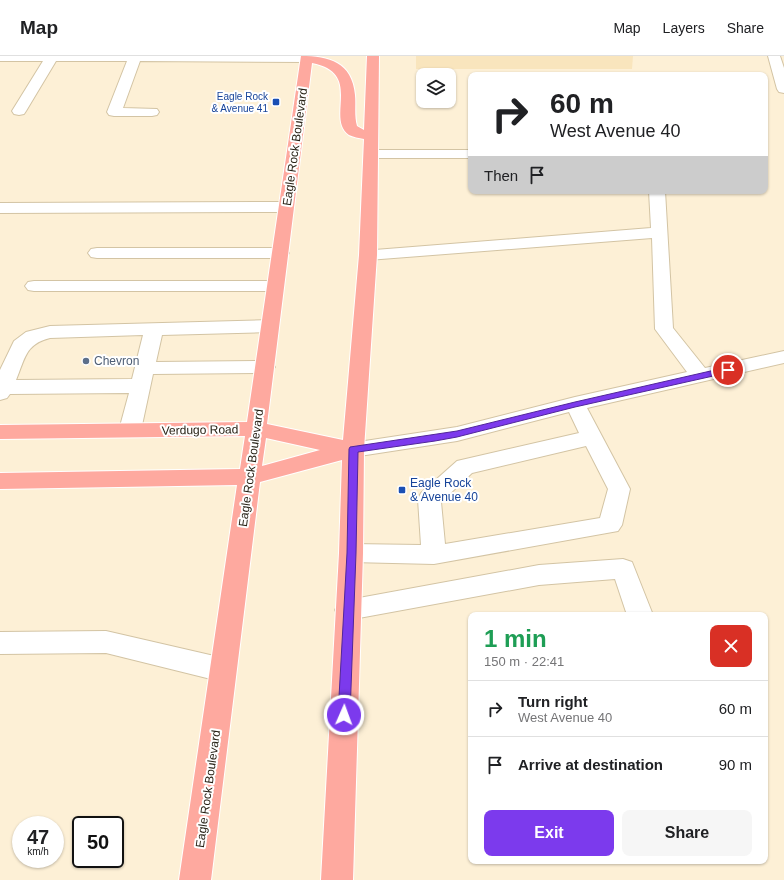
<!DOCTYPE html>
<html lang="en">
<head>
<meta charset="utf-8">
<style>
	body { margin:0; font-family:Arial,sans-serif; background:#f6f6f6; color:#202124; height:100vh; display:flex; flex-direction:column; font-size:15px; white-space:nowrap }
	* { box-sizing:border-box; margin:0 }
	p { font-size:13px; color:#757577 }
	.icon { flex:none; width:22px; height:22px; fill:none; stroke:currentColor; stroke-width:2; stroke-linecap:round; stroke-linejoin:round }
	.map { position:relative; flex:1; overflow:hidden }
	.sheet { position:absolute; left:468px; top:556px; width:300px; height:252px; display:flex; flex-direction:column; background:#fff; border-radius:8px; box-shadow:0 1px 3px #0004 }
	.sheet>* { flex:none }
	.hud { position:absolute; left:468px; top:16px; width:300px; height:122px; border-radius:8px; box-shadow:0 1px 3px #0004; background:#fff; color:#202124; overflow:hidden }
	.controls { position:absolute; left:416px; top:12px; display:grid; gap:8px }
	.controls a { display:grid; place-items:center; width:40px; height:40px; border-radius:8px; background:#fff; box-shadow:0 1px 3px #0004; font-size:20px }
	.speed { position:absolute; left:12px; top:760px; display:flex; gap:8px; font-size:20px; font-weight:700; text-align:center }
	.speed>* { display:grid; place-content:center; width:52px; height:52px; border-radius:50%; background:#fff; box-shadow:0 1px 3px #0004; line-height:1 }
	.speed small { font-size:10px; font-weight:400 }
	.speed .limit { border:2px solid #111; border-radius:6px; background:#fff; color:#111 }
	.pin { position:absolute; display:grid; place-items:center; width:34px; height:34px; color:#fff; margin:-17px; border:2px solid #fff; border-radius:50%; box-shadow:0 1px 4px #0007 }
	.me { position:absolute; width:44px; margin:-22px; rotate:2deg; stroke-linejoin:round; filter:drop-shadow(0 0 3px #0008) }
	.turn { display:flex; align-items:center; gap:14px; height:84px; padding:0 16px; font-size:18px }
	.turn .icon { width:52px; height:52px; stroke-width:2.5 }
	.turn b { display:block; font-size:28px; line-height:34px }
	.then { display:flex; align-items:center; height:38px; padding:0 16px; background:#0003; gap:8px; font-size:15px }
	.round { display:grid; place-items:center; flex:none; width:42px; height:42px; border-radius:8px; background:#f6f6f6 }
	.summary { display:flex; align-items:center; justify-content:space-between; height:68px; padding:0 16px }
	h1 { font-size:24px; font-weight:700; line-height:30px; color:#1e9e55 }
	.button { display:flex; gap:8px; margin-top:auto; padding:8px 16px }
	.button a { flex:1; height:46px; border-radius:8px; background:#7c3aed; color:#fff; font-size:16px; font-weight:700; line-height:46px; text-align:center }
	.button a+a { background:#f6f6f6; color:#202124 }
	ul { padding:0; list-style:none }
	li { display:flex; align-items:center; gap:12px; height:56px; padding:0 16px; border-top:1px solid #e0e0e0 }
	li div { flex:1 }
	li b { display:block; font-size:15px }
	li em { font-style:normal }
	header { display:flex; align-items:center; gap:24px; box-sizing:border-box; height:56px; padding:0 20px; background:#fff; border-bottom:1px solid #e0e0e0 }
	header strong { font-size:19px }
	nav { display:flex; gap:22px; margin-inline-start:auto; font-size:14px }
	.map>svg:first-child { display:block }
	.built { fill:#f9e5bd }
	.lines { fill:none; stroke-linecap:round; stroke-linejoin:round }
	.minor-casing { stroke:#d3c4a4; stroke-width:2 }
	.major-casing { stroke:#fff; stroke-width:2 }
	.minor { fill:#fff; fill-rule:evenodd }
	.major { fill:#fea99f; fill-rule:evenodd }
	.route { fill:#7c3aed; stroke:#51269a }
	.transit-dot { fill:#1a4fb4; stroke:#fff; stroke-width:1.5 }
	.service-dot { fill:#5c6f8a; stroke:#fff; stroke-width:1.5 }
	.labels { text-anchor:middle; dominant-baseline:central; stroke-width:4; stroke-linejoin:round; paint-order:stroke }
	.far-transit-label { font-size:10px; fill:#164399; stroke:#fff; text-anchor:end }
	.street-label { font-size:12px; fill:#272115; stroke:#fff }
	.service-label { font-size:12px; fill:#4e5e75; stroke:#fff; text-anchor:start }
	.transit-label { font-size:12px; fill:#164399; stroke:#fff; text-anchor:start }
</style>
</head>
<body>
<header>
<strong>Map</strong>
<nav><a>Map</a><a>Layers</a><a>Share</a></nav>
</header>
<div class="map">
<svg width="784" height="824" viewBox="0 0 784 824">
	<rect width="100%" height="100%" fill="#fdf0d6"/>
	<!-- built -->
	<polygon class="built" points="416,0 633,0 632,13 416,13"/>
	<g class="lines">
		<!-- minor casing -->
		<g class="minor-casing">
			<g id="minor">
				<polygon points="0,0 312,0 313,2 311,5 307,6 140,5 123,52 157,53 159,56 157,59 152,60 114,60 109,59 107,56 127,5 56,5 26,55 24,58 19,59 14,58 12,55 43,5 0,5"/>
				<polygon points="768,0 780,0 784,12 784,37 779,36 777,33"/>
				<polygon points="371,94 471,94 471,102 371,102 366,101 364,98 366,95"/>
				<path d="M649,135H665L673,272L705,312L784,295V307L587,352L630,433L622,469L618,475L434,508L351,506L343,504L339,497L343,490L351,488L421,489L418,443L421,437L457,405L579,377L569,356L457,385L353,401L345,398L342,393L345,388L457,371L575,341L687,316L655,273L652,182L368,204L362,203L359,199L362,195L651,172ZM586,390L608,433L600,462L445,488L441,446L472,417Z"/>
				<polygon points="286,146 292,148 294,151 292,154 286,156 0,157 0,147"/>
				<polygon points="97,192 280,192 286,193 289,197 286,201 280,202 97,202 91,201 88,197 91,193"/>
				<polygon points="34,225 275,225 281,226 284,230 281,234 275,235 34,235 28,234 25,230 28,226"/>
				<path d="M270,264L277,266L279,270L277,274L270,276L162,279L156,306L265,305L272,307L275,311L272,315L265,317L153,318L141,374L137,379L130,381L123,379L119,374L129,337L10,338L7,342L0,344V314L14,285L26,276L50,270ZM143,279L132,323L16,324C25,303 25,288 50,282Z"/>
				<polygon points="623,503 632,506 653,559 627,559 615,523 539,529 348,564 339,561 335,554 339,547 348,544 539,509"/>
				<polygon points="106,575 223,602 232,606 236,614 232,622 223,626 106,597 0,598 0,576"/>
			</g>
		</g>
		<!-- major casing -->
		<g class="major-casing">
			<path id="major" d="M301,0C329,0 352,6 355,39C356,49 354,60 357,70L364,74L367,0H379L377,199L364,393L363,497L353,824H321L339,497L342,404L260,426L211,824H179L237,429L0,433V417L240,413L245,380L0,383V369L247,366ZM312,7C364,17 325,62 349,79C353,81 359,82 364,83L359,199L343,384L267,368ZM266,382L320,394L262,410Z"/>
		</g>
		<!-- minor -->
		<use href="#minor" class="minor"/>
		<!-- major -->
		<use href="#major" class="major"/>
	</g>
	<!-- route -->
	<polygon class="route" points="728,311 731,312 731,316 575,351 457,381 435,385 358,396 356,497 350,659 348,663 344,664 340,663 338,659 347,497 349,393 350,391 457,375 575,346"/>
	<!-- markers -->
	<g class="transit-dot">
		<rect x="272" y="42" width="8" height="8" rx="2"/>
		<rect x="398" y="430" width="8" height="8" rx="2"/>
	</g>
	<circle class="service-dot" cx="86" cy="305" r="4"/>
	<g class="labels">
		<!-- far-transit labels -->
		<g class="far-transit-label">
			<text x="268" y="40">Eagle Rock<tspan x="268" dy="12">&amp; Avenue 41</tspan></text>
		</g>
		<!-- street labels -->
		<g class="street-label">
			<text transform="translate(295 91) rotate(-82)">Eagle Rock Boulevard</text>
			<text transform="translate(200 374) rotate(-1)">Verdugo Road</text>
			<text transform="translate(251 412) rotate(-82)">Eagle Rock Boulevard</text>
			<text transform="translate(208 733) rotate(-82)">Eagle Rock Boulevard</text>
		</g>
		<!-- service labels -->
		<g class="service-label">
			<text x="94" y="305">Chevron</text>
		</g>
		<!-- transit labels -->
		<g class="transit-label">
			<text x="410" y="427">Eagle Rock<tspan x="410" dy="14">&amp; Avenue 40</tspan></text>
		</g>
	</g>
</svg>
<div class="controls">
<a><svg class="icon" aria-label="layers" viewBox="0 0 24 24"><path d="M12 4l9 5-9 5-9-5zM3 14l9 5 9-5"/></svg></a>
</div>
<div class="speed"><div>47<small>km/h</small></div><div class="limit">50</div></div>
<div class="pin" style="left:728px;top:314px;background:#d93025"><svg class="icon" aria-label="arrive" viewBox="0 0 24 24"><path d="M6 21V4h12l-3 4 3 4H6"/></svg></div>
<svg class="me" style="left:344px;top:659px" viewBox="-20 -20 40 40"><circle r="17" fill="#7c3aed" stroke="#fff" stroke-width="3"/><path d="M0-11L8 9 0 5-8 9z" fill="#fff"/></svg>
<div class="hud">
<div class="turn"><svg class="icon" aria-label="right" viewBox="0 0 24 24"><path d="M7 20v-9h11M14 6l5 5-5 5"/></svg><div><b>60 m</b>West Avenue 40</div></div>
<div class="then">Then<svg class="icon" aria-label="arrive" viewBox="0 0 24 24"><path d="M6 21V4h12l-3 4 3 4H6"/></svg></div>
</div>
<section class="sheet">
<div class="summary"><div><h1>1 min</h1><p>150 m · 22:41</p></div><a class="round" style="background:#d93025;color:#fff"><svg class="icon" aria-label="close" viewBox="0 0 24 24"><path d="M6 6l12 12M18 6L6 18"/></svg></a></div>
<ul>
<li><svg class="icon" aria-label="right" viewBox="0 0 24 24"><path d="M7 20v-9h11M14 6l5 5-5 5"/></svg><div><b>Turn right</b><p>West Avenue 40</p></div><em>60 m</em></li>
<li><svg class="icon" aria-label="arrive" viewBox="0 0 24 24"><path d="M6 21V4h12l-3 4 3 4H6"/></svg><div><b>Arrive at destination</b></div><em>90 m</em></li>
</ul>
<div class="button"><a>Exit</a><a>Share</a></div>
</section>
</div>
</body>
</html>
